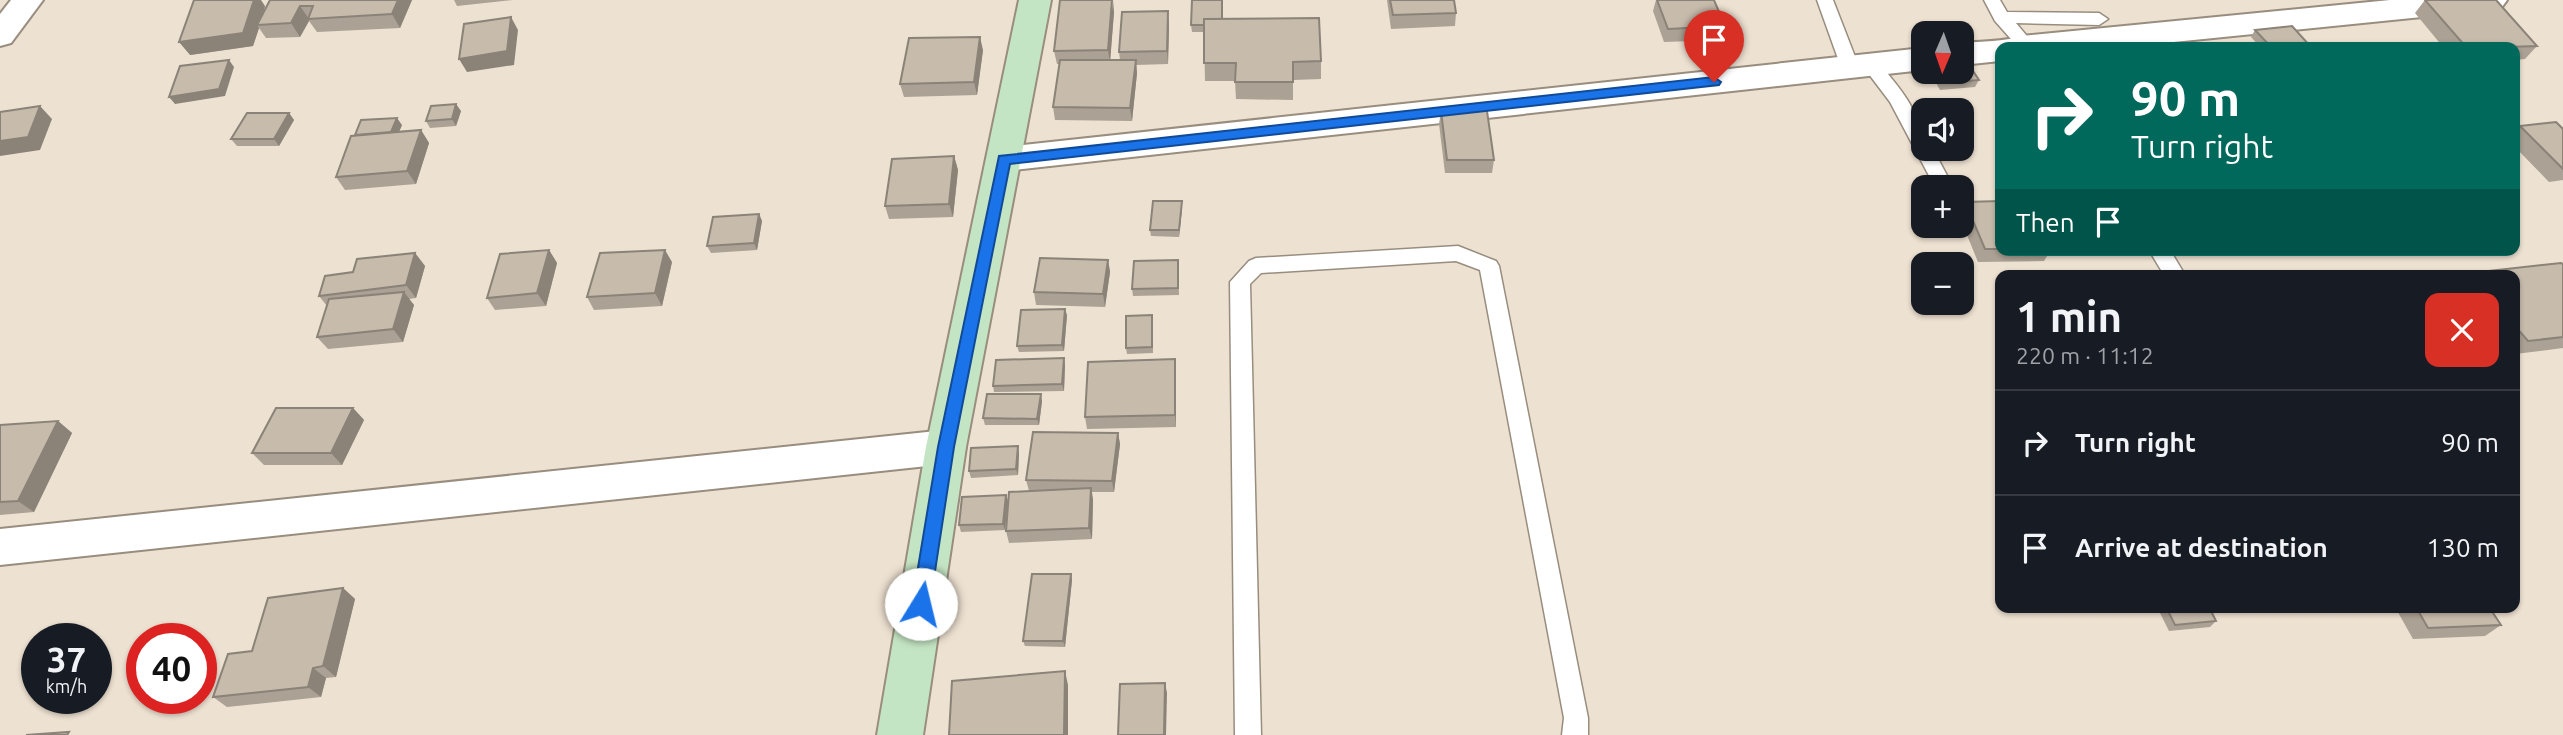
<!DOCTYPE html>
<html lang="en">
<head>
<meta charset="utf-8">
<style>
	body { margin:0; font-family:Ubuntu,sans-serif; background:#242831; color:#f1f3f6; height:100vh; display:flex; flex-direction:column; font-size:26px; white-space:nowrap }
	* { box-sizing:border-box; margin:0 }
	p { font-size:23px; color:#9ea1a6 }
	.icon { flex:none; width:38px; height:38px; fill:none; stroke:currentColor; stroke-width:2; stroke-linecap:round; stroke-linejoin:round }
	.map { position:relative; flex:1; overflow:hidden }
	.panel { position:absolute; left:1995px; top:270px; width:525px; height:343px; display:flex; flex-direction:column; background:#171b24; border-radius:14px; box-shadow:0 2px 5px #0004 }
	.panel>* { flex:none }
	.hud { position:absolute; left:1995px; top:42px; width:525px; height:214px; border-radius:14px; box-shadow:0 2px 5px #0004; background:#00695c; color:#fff; overflow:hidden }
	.needle { width:46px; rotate:182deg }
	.buttons { position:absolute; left:1911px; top:21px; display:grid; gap:14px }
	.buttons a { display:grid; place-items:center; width:63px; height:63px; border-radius:14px; background:#171b24; box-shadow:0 2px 5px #0004; font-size:35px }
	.speed { position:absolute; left:21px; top:623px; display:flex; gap:14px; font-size:35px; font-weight:700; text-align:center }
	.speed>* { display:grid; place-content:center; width:91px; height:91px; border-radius:50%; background:#171b24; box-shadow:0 2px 5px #0004; line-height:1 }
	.speed small { font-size:18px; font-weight:400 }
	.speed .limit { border:10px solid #d22; background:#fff; color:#111 }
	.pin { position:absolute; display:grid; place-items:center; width:60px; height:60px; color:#fff; margin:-72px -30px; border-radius:50% 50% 50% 0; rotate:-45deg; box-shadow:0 0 7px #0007 }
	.pin .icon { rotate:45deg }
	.me { position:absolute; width:77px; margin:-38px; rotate:9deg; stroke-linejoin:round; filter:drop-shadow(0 0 5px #0008) }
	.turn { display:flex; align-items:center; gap:24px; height:147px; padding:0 21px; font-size:32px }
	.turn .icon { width:91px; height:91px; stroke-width:2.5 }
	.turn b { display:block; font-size:49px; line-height:60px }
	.then { display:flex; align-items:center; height:66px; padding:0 21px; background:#0003; gap:14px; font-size:26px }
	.round { display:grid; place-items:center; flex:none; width:74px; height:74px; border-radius:14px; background:#242831 }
	.overview { display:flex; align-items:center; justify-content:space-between; height:119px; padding:0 21px }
	h1 { font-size:42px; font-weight:700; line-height:52px }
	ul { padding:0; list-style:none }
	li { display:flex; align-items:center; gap:21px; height:105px; padding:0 21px; border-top:2px solid #363941 }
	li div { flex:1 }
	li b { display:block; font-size:26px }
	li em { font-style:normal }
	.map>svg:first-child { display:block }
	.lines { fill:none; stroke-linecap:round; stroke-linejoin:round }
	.lane-casing { stroke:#988d7e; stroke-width:3 }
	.street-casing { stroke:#988d7e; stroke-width:4 }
	.secondary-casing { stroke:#988d7e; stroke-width:4 }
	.lane { fill:#fff; fill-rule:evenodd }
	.street { fill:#fff; fill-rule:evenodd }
	.secondary { fill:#c4e5c3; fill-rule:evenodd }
	.wall { fill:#aba194 }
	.shaded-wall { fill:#8b8378 }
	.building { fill:#c7bbac; stroke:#8b8378; stroke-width:2 }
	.route { fill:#1a73e8; stroke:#114b97; stroke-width:2 }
</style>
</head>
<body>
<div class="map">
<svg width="2563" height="735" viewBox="0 0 2563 735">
	<rect width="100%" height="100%" fill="#ede1d1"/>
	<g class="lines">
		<!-- lane casing -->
		<g class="lane-casing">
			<g id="lane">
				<polygon points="1817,0 1833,0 1859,67 1856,71 1850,73 1841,67"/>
				<polygon points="1984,0 2000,0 2007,12 2099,13 2108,19 2099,25 2016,23 2036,47 2018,47 1995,21"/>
				<path d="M1871,59L1877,61C1899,87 1923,113 1923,149H1933L1953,187H1935L1890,102L1862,65Z"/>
				<polygon points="1458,246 1496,261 1499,266 1588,718 1588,735 1562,735 1564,718 1480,270 1456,261 1261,273 1250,284 1261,735 1235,735 1230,282 1249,261 1256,258"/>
				<polygon points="2149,250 2170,250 2185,275 2164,275"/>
			</g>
		</g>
		<!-- street casing -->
		<g class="street-casing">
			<g id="street">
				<polygon points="11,0 43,0 11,43 0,46 0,14"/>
				<path d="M2390,0H2507L2502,7L2491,10L2124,47H2000V61L1962,65V43C1983,41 2003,42 2022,36Z"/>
				<polygon points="1923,48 1923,70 1004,171 992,168 987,159 992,150 1004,147"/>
				<polygon points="946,430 960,435 966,447 960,459 946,464 0,565 0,529"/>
			</g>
		</g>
		<!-- secondary casing -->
		<g class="secondary-casing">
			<polygon id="secondary" points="1019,0 1051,0 966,447 923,735 877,735 926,447"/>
		</g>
		<!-- lane -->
		<use href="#lane" class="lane"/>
		<!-- street -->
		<use href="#street" class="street"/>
		<!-- secondary -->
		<use href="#secondary" class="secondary"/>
	</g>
	<!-- wall -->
	<g class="wall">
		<polygon points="270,0 412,0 400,28 317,32 309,21 300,37 266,38 259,28 253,46 190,55 265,6 263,13"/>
		<polygon points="454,0 513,0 457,6"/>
		<polygon points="1387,0 1454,0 1456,13 1455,26 1391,29"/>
		<polygon points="1656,0 1714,0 1725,26 1721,40 1664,42 1653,11"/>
		<polygon points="2425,0 2537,46 2525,59 2515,60 2515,47 2443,47 2415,13"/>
		<polygon points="1114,12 1110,60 1120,60 1119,52 1169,25 1168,64 1136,65 1137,73 1132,121 1055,120 1053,107 1060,64 1057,64 1054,51"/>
		<polygon points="1222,19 1321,61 1321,79 1293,80 1293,100 1236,99 1235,81 1205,81 1204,32 1192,32 1191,25"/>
		<polygon points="2255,30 2311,47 2260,47 2251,37"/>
		<polygon points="983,50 977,95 904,97 900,84"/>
		<polygon points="1930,72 1962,72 1979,80 1975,87 1940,90"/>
		<polygon points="461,111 456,126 430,128 426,121"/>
		<polygon points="1441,111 1494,160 1492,173 1445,173 1439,124"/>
		<polygon points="289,113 294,120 279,146 237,146 231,139"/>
		<polygon points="402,125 399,131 421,130 429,143 416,184 345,190 336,177"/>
		<polygon points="2520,126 2563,129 2563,180 2549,182 2515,147 2515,132"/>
		<polygon points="954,156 958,170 953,217 889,219 885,206"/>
		<polygon points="1182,201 1182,208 1179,237 1151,236 1150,230"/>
		<polygon points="2000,201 2000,250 2051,250 2044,261 1978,262 1962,223 1962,208 1965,202"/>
		<polygon points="759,214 762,221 757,250 711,253 707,246"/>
		<polygon points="549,250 557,263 546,306 495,310 487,298"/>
		<polygon points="415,253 425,266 416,298 409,299 414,305 403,342 328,349 317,337 327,306 319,296 353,272"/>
		<polygon points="1108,260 1110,272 1105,307 1036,305 1034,292"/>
		<polygon points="1178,260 1179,295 1133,296 1132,289"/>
		<polygon points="672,262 662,306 594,310 587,297"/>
		<polygon points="2563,264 2563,348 2515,354 2515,275 2468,275 2470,273"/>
		<polygon points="1067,315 1064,351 1019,352 1017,346"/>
		<polygon points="1153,322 1153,353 1127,354 1126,348"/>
		<polygon points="1064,358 1065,365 1064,391 994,392 993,386"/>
		<polygon points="1176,372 1176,427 1087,429 1085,417"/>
		<polygon points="1042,401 1039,425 985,425 983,418"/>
		<polygon points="353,408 364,420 342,465 264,465 252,453"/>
		<polygon points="58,421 72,433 34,512 0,515 0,425"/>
		<polygon points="1118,433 1120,444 1114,492 1092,492 1093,500 1092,539 1009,543 1006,531 1029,491 1026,480"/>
		<polygon points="1019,453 1018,475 971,478 969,471"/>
		<polygon points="1006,495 1008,501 1005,530 961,532 959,525"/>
		<polygon points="1071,574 1072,580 1065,647 1025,646 1023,641"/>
		<polygon points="343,588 355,599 336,677 326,678 321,697 227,707 213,697 252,651"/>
		<polygon points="2157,607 2209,607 2216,621 2210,627 2169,631"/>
		<polygon points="2395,607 2489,607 2501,625 2485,636 2413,639"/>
	</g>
	<!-- shaded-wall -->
	<g class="shaded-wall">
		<polygon points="254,0 261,0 265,6 260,25 257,25 259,28 253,46 190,55 179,42"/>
		<polygon points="398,0 412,0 400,28 392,14"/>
		<polygon points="1113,0 1114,12 1110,63 1108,50"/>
		<polygon points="300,6 309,19 308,19 309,21 300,37 291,23"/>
		<polygon points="1168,11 1169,25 1168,64 1167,51"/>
		<polygon points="511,17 518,30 514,65 467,72 459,59"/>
		<polygon points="980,37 983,50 977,95 974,82"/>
		<polygon points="229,60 234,67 225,96 175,104 169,97"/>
		<polygon points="1136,60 1137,73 1132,121 1130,108"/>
		<polygon points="456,104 461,111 456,126 452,119"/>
		<polygon points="40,106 52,119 40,150 0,156 0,141"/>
		<polygon points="289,113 294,120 279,146 274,139"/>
		<polygon points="397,118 402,125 394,144 389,137"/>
		<polygon points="421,130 429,143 416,184 407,171"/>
		<polygon points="954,156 958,170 953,217 949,204"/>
		<polygon points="1182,201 1182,208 1179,237 1179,230"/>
		<polygon points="759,214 762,221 757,250 754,243"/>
		<polygon points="549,250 557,263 546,306 537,293"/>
		<polygon points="665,250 672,262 662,306 655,293"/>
		<polygon points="415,253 425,266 416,298 406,285"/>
		<polygon points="1108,260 1110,272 1105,307 1103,294"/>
		<polygon points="404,292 414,305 403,342 393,329"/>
		<polygon points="1065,309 1067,315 1064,351 1062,345"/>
		<polygon points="1064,358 1065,365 1064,391 1062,384"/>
		<polygon points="1175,359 1176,372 1176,427 1175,415"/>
		<polygon points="1041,394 1042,401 1039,425 1037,419"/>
		<polygon points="353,408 364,420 342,465 331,453"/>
		<polygon points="58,421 72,433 34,512 18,501"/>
		<polygon points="1118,433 1120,444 1114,492 1112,481"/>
		<polygon points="1018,446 1019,453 1018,475 1016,469"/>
		<polygon points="1091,488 1093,500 1092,539 1089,528"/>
		<polygon points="1006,495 1008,501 1005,530 1003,524"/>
		<polygon points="1071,574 1072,580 1065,647 1063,641"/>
		<polygon points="343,588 355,599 336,677 323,666"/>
		<polygon points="313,668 326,678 321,697 308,687"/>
		<polygon points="1065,671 1068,685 1068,735 1064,735"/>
		<polygon points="1165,683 1167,693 1166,735 1164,735"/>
	</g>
	<!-- building -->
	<g class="building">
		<polygon points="194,0 254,0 243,33 179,42"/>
		<polygon points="270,0 398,0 392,14 308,19 313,6 300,6 291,23 257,25"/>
		<polygon points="1060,0 1112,0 1108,50 1054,51"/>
		<polygon points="1192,0 1222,0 1222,19 1204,19 1204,25 1191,25"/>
		<polygon points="1390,0 1454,0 1456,13 1393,15"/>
		<polygon points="1657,0 1714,0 1725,26 1668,29"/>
		<polygon points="2425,0 2496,0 2537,46 2506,47 2466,47"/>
		<polygon points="1168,11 1167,51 1119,52 1122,12"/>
		<polygon points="511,17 507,51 459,59 464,24"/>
		<polygon points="1319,18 1321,61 1293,62 1293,82 1235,82 1236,63 1204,63 1204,19"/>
		<polygon points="2292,26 2311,47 2271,47 2255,30"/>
		<polygon points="980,37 974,82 900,84 909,38"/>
		<polygon points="2162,45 2163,47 2123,47"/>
		<polygon points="229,60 219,89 169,97 180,66"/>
		<polygon points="1060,60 1136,60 1130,108 1053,107"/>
		<polygon points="1962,62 1967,62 1979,80 1944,83 1937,72 1962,72"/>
		<polygon points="456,104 452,119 426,121 431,106"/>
		<polygon points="40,106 28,137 0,141 0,112"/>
		<polygon points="1441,111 1487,111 1494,160 1447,160"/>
		<polygon points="247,113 289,113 274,139 231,139"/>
		<polygon points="397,118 391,132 355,135 361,120"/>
		<polygon points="2556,122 2563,129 2563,169 2520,126"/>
		<polygon points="421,130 407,171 336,177 351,136"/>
		<polygon points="954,156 949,204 885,206 892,159"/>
		<polygon points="1153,201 1182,201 1179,230 1150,230"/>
		<polygon points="2000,201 2000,249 1985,249 1965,202"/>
		<polygon points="759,214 754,243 707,246 713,217"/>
		<polygon points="549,250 537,293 487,298 500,254"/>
		<polygon points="665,250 655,293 587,297 600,253"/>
		<polygon points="415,253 406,285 319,296 325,276 353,272 357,259"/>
		<polygon points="1040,258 1108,260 1103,294 1034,292"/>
		<polygon points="1178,260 1178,288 1132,289 1134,261"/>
		<polygon points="2561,263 2563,264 2563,337 2528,341 2515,326 2515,275 2471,275 2470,273"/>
		<polygon points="404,292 393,329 317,337 329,299"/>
		<polygon points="1065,309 1062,345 1017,346 1021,310"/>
		<polygon points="1152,315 1152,347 1126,348 1126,316"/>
		<polygon points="1064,358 1062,384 993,386 996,360"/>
		<polygon points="1175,359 1175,415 1085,417 1088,362"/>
		<polygon points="987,394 1041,394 1037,419 983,418"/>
		<polygon points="276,408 353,408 331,453 252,453"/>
		<polygon points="58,421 18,501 0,502 0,425"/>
		<polygon points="1033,432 1118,433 1112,481 1026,480"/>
		<polygon points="1018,446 1016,469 969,471 971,448"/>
		<polygon points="1091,488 1089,528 1006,531 1009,492"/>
		<polygon points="1006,495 1003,524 959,525 962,497"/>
		<polygon points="1032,574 1071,574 1063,641 1023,641"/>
		<polygon points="343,588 323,666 313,668 308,687 213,697 228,654 252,651 268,598"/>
		<polygon points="2166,607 2209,607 2216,621 2175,625"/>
		<polygon points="2416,607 2489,607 2501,625 2428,628"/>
		<polygon points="1065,671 1064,735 949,735 952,681"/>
		<polygon points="1165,683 1164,735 1118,735 1120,684"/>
		<polygon points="69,732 67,735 26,735"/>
	</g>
	<!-- route -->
	<polygon class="route" points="1714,77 1721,82 1719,85 1010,164 954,447 930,604 927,610 921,612 914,610 912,604 938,447 999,156"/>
</svg>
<div class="buttons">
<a><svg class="needle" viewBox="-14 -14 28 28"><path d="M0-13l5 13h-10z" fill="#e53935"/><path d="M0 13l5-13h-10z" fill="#9ea1a6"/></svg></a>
<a><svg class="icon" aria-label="sound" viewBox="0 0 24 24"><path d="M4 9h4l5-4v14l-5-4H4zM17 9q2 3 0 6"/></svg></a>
<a>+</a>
<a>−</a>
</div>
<div class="speed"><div>37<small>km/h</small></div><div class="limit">40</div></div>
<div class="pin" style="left:1714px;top:82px;background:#d93025"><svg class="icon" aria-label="arrive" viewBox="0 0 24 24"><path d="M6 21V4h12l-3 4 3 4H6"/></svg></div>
<svg class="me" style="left:921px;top:604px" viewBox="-20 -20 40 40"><circle r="19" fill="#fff"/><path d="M0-13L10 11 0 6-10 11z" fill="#1a73e8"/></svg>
<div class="hud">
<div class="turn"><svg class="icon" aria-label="right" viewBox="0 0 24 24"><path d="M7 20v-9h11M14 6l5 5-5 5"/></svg><div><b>90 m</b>Turn right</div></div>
<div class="then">Then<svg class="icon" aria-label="arrive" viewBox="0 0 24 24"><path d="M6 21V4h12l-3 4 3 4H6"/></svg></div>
</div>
<section class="panel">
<div class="overview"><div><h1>1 min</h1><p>220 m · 11:12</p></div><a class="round" style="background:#d93025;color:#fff"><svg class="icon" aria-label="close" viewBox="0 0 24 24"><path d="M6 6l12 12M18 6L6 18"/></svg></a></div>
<ul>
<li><svg class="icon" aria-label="right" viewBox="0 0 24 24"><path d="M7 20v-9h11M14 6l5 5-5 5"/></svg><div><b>Turn right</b></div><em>90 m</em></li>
<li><svg class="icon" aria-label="arrive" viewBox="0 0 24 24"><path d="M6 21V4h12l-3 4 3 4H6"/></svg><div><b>Arrive at destination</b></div><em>130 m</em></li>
</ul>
</section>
</div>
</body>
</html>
